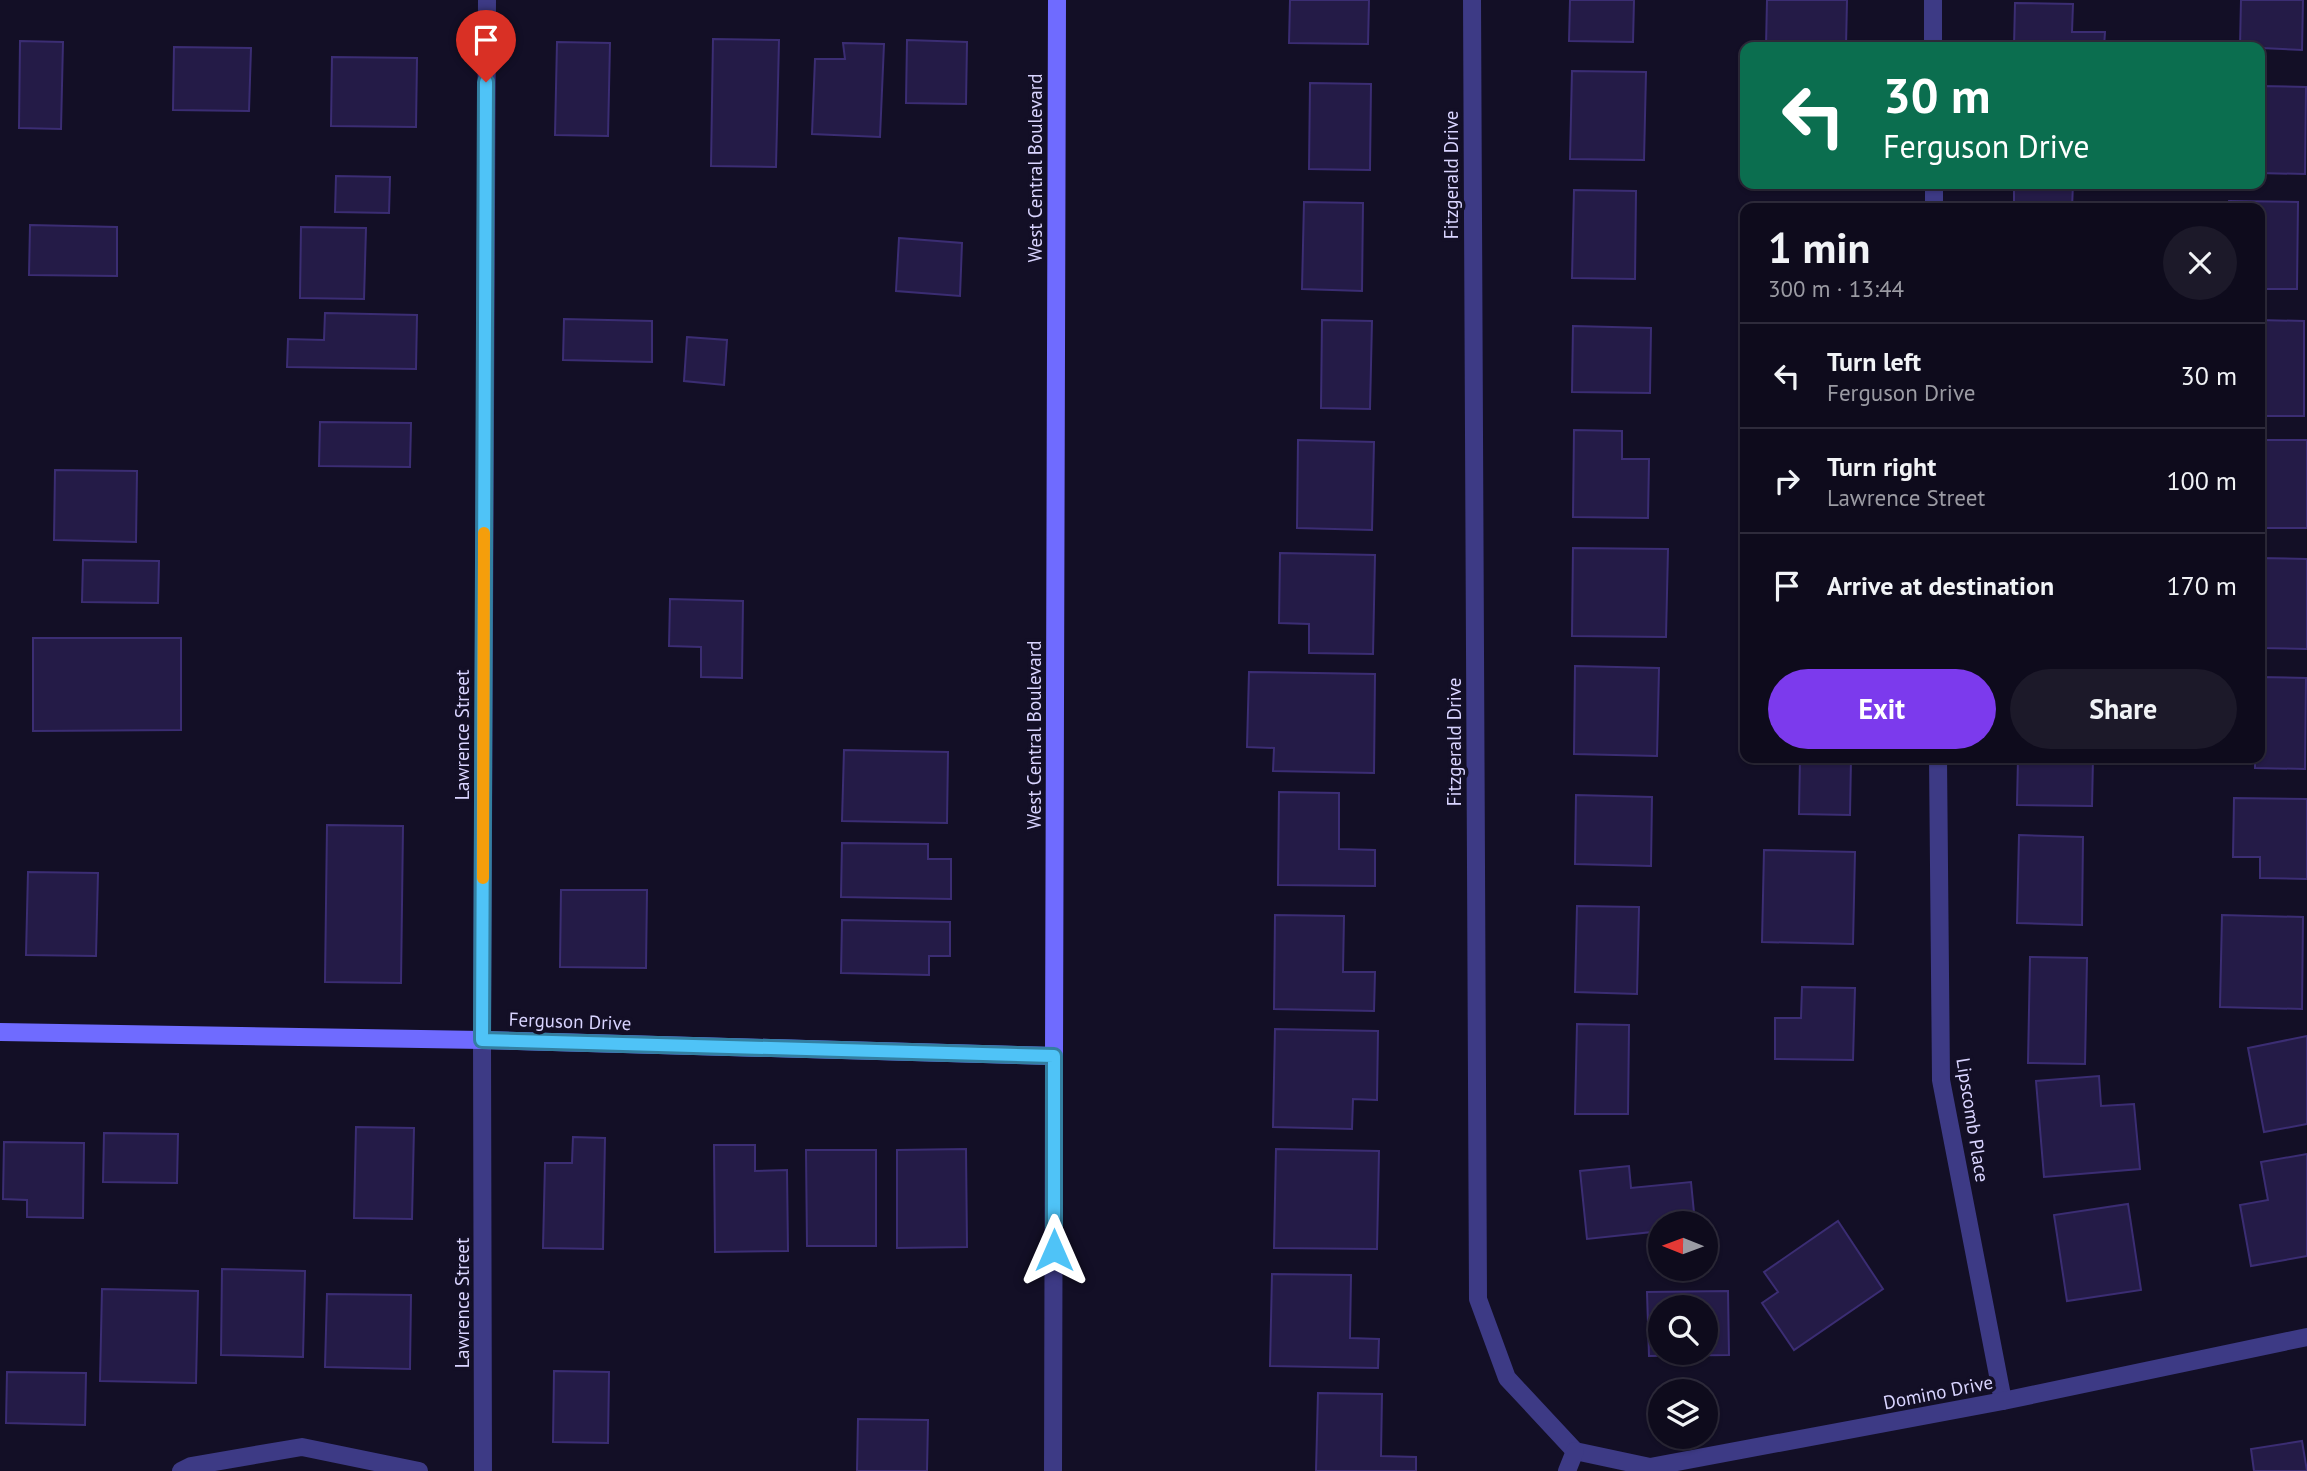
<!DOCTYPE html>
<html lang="en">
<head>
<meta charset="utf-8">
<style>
	body { margin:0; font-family:"PT Sans",sans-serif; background:#1c1929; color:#f1f3f6; height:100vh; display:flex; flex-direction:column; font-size:26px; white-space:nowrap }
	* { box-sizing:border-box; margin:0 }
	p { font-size:23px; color:#9b9ba3 }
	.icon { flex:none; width:38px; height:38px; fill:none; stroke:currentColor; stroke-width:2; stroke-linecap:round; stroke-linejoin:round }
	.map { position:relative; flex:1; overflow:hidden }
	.panel { position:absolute; left:1740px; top:203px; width:525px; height:560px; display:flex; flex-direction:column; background:#0e0b1c; border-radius:14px; box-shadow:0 2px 5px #0004,0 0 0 2px #2e2b3b }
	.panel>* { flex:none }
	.banner { position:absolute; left:1740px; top:42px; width:525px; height:147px; border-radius:14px; box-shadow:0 2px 5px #0004,0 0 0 2px #2e2b3b; background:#0b6e4f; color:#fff; overflow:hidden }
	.needle { width:46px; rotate:271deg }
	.buttons { position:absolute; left:1648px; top:1211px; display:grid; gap:14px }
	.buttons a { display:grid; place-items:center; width:70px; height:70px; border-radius:50%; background:#0e0b1c; box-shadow:0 2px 5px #0004,0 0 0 2px #2e2b3b; font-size:35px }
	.pin { position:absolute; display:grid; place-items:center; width:60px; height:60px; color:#fff; margin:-72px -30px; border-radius:50% 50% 50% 0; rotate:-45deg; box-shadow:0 0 7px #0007 }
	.pin .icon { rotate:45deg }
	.me { position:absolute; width:77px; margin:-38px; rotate:0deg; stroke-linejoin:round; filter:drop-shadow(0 0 5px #0008) }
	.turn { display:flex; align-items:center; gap:24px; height:147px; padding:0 28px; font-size:32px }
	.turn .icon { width:91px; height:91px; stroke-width:2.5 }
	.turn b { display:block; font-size:49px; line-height:60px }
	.round { display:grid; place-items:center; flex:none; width:74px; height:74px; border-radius:37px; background:#1c1929 }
	.overview { display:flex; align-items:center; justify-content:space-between; height:119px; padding:0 28px }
	h1 { font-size:42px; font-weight:800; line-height:52px }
	.button { display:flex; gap:14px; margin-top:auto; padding:14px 28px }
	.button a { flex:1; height:80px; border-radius:42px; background:#7c3aed; color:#fff; font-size:28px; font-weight:800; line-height:80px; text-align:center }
	.button a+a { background:#1c1929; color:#f1f3f6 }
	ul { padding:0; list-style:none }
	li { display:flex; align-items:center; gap:21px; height:105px; padding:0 28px; border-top:2px solid #2e2b3b }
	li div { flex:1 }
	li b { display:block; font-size:26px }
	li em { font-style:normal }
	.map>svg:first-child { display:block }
	.building { fill:#241b47; stroke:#3b2d73; stroke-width:2; fill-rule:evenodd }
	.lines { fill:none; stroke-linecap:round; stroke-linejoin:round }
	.street { stroke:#3d3a85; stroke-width:18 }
	.secondary { stroke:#6f6bff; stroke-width:18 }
	.route-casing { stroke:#337fa1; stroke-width:18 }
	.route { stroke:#4fc3f7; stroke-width:12 }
	.slow { stroke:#f59e0b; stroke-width:12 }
	.labels { text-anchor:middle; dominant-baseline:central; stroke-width:7; stroke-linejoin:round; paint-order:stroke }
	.street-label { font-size:19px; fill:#d9d4ff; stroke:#130f26 }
</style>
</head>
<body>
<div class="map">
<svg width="2307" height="1471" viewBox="0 0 2307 1471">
	<rect width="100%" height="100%" fill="#130f26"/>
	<!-- building -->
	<g class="building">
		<polygon points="1290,0 1369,0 1368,44 1289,43"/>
		<polygon points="1570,0 1634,0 1633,42 1569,41"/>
		<polygon points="1767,0 1847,0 1846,47 1766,47"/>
		<polygon points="2241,0 2303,0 2302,50 2240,47"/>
		<polygon points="2015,3 2073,4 2072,32 2105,32 2104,47 2014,47"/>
		<polygon points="713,39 779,40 776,167 711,166"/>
		<polygon points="907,40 967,42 966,104 906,103"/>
		<polygon points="20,41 63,42 61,129 19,128"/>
		<polygon points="557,42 610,43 608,136 555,135"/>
		<polygon points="843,43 884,44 880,137 812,134 815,59 845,59"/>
		<polygon points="174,47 251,48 249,111 173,110"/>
		<polygon points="332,57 417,58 416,127 331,126"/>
		<polygon points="1572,71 1646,72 1644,160 1570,159"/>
		<polygon points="1310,83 1371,84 1370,170 1309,169"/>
		<polygon points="2259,86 2306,87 2305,174 2259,173"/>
		<polygon points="336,176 390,177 389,213 335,212"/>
		<polygon points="1785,184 1846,184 1846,186"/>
		<polygon points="2014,184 2073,184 2072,208 2014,208"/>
		<polygon points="1574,190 1636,191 1635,279 1572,278"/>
		<polygon points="2229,201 2298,202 2297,289 2259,289 2259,208 2228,208"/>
		<polygon points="1304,202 1363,203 1362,291 1302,289"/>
		<polygon points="30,225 117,227 117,276 29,275"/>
		<polygon points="301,227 366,228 364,299 300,298"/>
		<polygon points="899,238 962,243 960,296 896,291"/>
		<polygon points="325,313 417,315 416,369 287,367 288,339 324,340"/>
		<polygon points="564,319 652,321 652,362 563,360"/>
		<polygon points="1322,320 1372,321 1370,409 1321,408"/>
		<polygon points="2259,320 2304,321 2304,416 2259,416"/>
		<polygon points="1573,326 1651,328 1650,393 1572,392"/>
		<polygon points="687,337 727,340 724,385 684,381"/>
		<polygon points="320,422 411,423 410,467 319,466"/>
		<polygon points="1574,430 1622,431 1622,459 1649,459 1648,518 1573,517"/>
		<polygon points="1298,440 1374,442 1372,530 1297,528"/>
		<rect x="2259" y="440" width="48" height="88"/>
		<polygon points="55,470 137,471 136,542 54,540"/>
		<polygon points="1573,548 1668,549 1666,637 1572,636"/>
		<polygon points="1280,553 1375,555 1373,654 1309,653 1309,624 1279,623"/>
		<polygon points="2259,558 2307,559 2307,649 2259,648"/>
		<polygon points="83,560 159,561 158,603 82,602"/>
		<polygon points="670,599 743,601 742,678 701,677 701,647 669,646"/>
		<polygon points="33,638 181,638 181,730 33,731"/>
		<polygon points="1575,666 1659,668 1657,756 1574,754"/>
		<polygon points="1249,672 1375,674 1374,773 1273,771 1274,748 1247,747"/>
		<polygon points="2259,677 2306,678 2305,769 2255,768 2255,758 2259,758"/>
		<polygon points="844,750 948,752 947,823 842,821"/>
		<polygon points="1800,758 1851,758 1850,815 1799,814"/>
		<polygon points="2018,758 2093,758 2092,806 2017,805"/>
		<polygon points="1279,792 1339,793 1339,849 1375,850 1375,886 1278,885"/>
		<polygon points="1576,795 1652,797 1651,866 1575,864"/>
		<polygon points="2234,798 2307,799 2307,879 2260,878 2260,857 2233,857"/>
		<polygon points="327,825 403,826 401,983 325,982"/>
		<polygon points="2019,835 2083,837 2082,925 2017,923"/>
		<polygon points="842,843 928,844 928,859 951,859 951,899 841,897"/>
		<polygon points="1764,850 1855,852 1853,944 1762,942"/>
		<polygon points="28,872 98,873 96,956 26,955"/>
		<polygon points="561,890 647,890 646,968 560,967"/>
		<polygon points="1577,906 1639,907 1637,994 1575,992"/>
		<polygon points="1275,915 1344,916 1343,972 1375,972 1374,1011 1274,1009"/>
		<polygon points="2222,915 2303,917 2302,1009 2220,1007"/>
		<polygon points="842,920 950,922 950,956 929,956 929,975 841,973"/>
		<polygon points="2030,957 2087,958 2085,1064 2028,1063"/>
		<polygon points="1802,987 1855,988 1853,1060 1775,1059 1775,1018 1801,1018"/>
		<polygon points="1577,1024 1629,1025 1628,1114 1575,1114"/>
		<polygon points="1275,1029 1378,1031 1377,1100 1353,1099 1352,1129 1273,1127"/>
		<polygon points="2307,1036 2307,1124 2264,1132 2248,1048"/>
		<polygon points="2099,1076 2101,1106 2134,1104 2140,1169 2044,1177 2036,1081"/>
		<polygon points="356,1127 414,1128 412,1219 354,1218"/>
		<polygon points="104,1133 178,1134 177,1183 103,1182"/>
		<polygon points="573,1137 605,1138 603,1249 543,1248 545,1163 572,1163"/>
		<polygon points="4,1142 84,1143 83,1218 27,1217 27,1200 3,1199"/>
		<polygon points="714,1145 755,1145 755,1171 787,1170 788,1251 715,1252"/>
		<polygon points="966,1149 967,1247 897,1248 897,1150"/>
		<polygon points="1276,1149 1379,1151 1377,1249 1274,1248"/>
		<polygon points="806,1150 876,1150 876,1246 807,1246"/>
		<polygon points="2307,1154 2307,1256 2251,1266 2240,1205 2268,1200 2261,1162"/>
		<polygon points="1629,1166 1631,1188 1691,1182 1695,1223 1661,1223 1661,1231 1587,1239 1580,1171"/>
		<polygon points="2128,1204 2141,1290 2067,1301 2054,1215"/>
		<polygon points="1838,1221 1883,1289 1794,1350 1762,1303 1778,1292 1764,1272"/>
		<polygon points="222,1269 305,1271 303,1357 221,1355"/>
		<polygon points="1272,1274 1351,1275 1350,1338 1379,1339 1378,1368 1270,1366"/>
		<polygon points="102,1289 198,1291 196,1383 100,1381"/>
		<path d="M1728,1291L1729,1355L1649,1356L1647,1292ZM1661,1307H1706V1353H1661Z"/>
		<polygon points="327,1294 411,1295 410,1369 325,1367"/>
		<polygon points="554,1371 609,1372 608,1443 553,1442"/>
		<polygon points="7,1372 86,1373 85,1425 6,1423"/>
		<polygon points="1318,1393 1382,1394 1381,1456 1416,1457 1416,1471 1316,1471"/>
		<polygon points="858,1419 928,1420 927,1471 857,1471"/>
		<polygon points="2302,1441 2307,1471 2254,1471 2251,1449"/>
	</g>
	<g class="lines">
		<!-- street -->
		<g class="street">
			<polyline points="1472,0 1478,1299 1507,1378 1575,1451"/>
			<polyline points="1933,0 1933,47"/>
			<polyline points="1934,184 1934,208"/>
			<polyline points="1938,758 1941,1080 2003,1401"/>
			<polyline points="1575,1451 1650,1467 2003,1401 2307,1337"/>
			<polyline points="181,1471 191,1466 302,1447 419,1471"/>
			<polyline points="483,1471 482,1040 487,0"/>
			<polyline points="1053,1471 1054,1056"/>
			<polyline points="1567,1471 1575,1451"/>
		</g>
		<!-- secondary -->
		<polyline class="secondary" points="0,1032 482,1040 1054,1056 1057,0"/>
	</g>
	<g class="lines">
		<!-- route casing -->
		<g class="route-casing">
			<polyline id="route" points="486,82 482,1040 1054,1056 1054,1250"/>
		</g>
		<!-- route -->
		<use href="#route" class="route"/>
		<!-- slow -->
		<polyline class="slow" points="483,878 484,533"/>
	</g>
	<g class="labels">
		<!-- street labels -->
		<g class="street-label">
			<text transform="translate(1035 168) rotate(-90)">West Central Boulevard</text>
			<text transform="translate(1451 175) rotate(-90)">Fitzgerald Drive</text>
			<text transform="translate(462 735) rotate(-90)">Lawrence Street</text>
			<text transform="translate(1034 735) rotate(-90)">West Central Boulevard</text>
			<text transform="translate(1454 742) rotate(-90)">Fitzgerald Drive</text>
			<text transform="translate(570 1021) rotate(2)">Ferguson Drive</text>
			<text transform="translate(1973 1120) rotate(81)">Lipscomb Place</text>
			<text transform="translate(462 1303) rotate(-90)">Lawrence Street</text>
			<text transform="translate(1938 1392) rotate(-11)">Domino Drive</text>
		</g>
	</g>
</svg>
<div class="buttons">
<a><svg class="needle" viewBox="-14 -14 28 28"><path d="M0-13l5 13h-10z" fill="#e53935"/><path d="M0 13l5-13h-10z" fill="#9b9ba3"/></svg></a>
<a><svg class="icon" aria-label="search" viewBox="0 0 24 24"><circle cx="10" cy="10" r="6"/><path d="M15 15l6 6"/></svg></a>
<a><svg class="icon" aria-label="layers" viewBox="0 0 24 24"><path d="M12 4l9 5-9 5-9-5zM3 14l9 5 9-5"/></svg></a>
</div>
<div class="pin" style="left:486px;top:82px;background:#d93025"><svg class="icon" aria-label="arrive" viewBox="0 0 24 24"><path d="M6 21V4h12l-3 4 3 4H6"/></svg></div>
<svg class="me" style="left:1054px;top:1250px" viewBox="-20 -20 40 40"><path d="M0-17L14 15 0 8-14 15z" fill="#4fc3f7" stroke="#fff" stroke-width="4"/></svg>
<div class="banner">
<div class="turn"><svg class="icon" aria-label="left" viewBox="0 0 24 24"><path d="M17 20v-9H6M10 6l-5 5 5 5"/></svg><div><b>30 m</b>Ferguson Drive</div></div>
</div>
<section class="panel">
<div class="overview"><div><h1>1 min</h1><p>300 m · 13:44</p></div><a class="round"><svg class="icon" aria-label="close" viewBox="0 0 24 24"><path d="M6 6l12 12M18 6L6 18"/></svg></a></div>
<ul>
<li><svg class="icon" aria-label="left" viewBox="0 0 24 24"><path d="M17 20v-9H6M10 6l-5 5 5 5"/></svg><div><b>Turn left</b><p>Ferguson Drive</p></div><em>30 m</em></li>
<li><svg class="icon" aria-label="right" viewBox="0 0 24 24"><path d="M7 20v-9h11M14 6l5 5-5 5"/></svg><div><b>Turn right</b><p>Lawrence Street</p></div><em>100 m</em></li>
<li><svg class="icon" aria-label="arrive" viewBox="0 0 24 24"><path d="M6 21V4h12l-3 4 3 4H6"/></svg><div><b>Arrive at destination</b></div><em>170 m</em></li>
</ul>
<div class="button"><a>Exit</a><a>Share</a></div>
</section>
</div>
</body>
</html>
